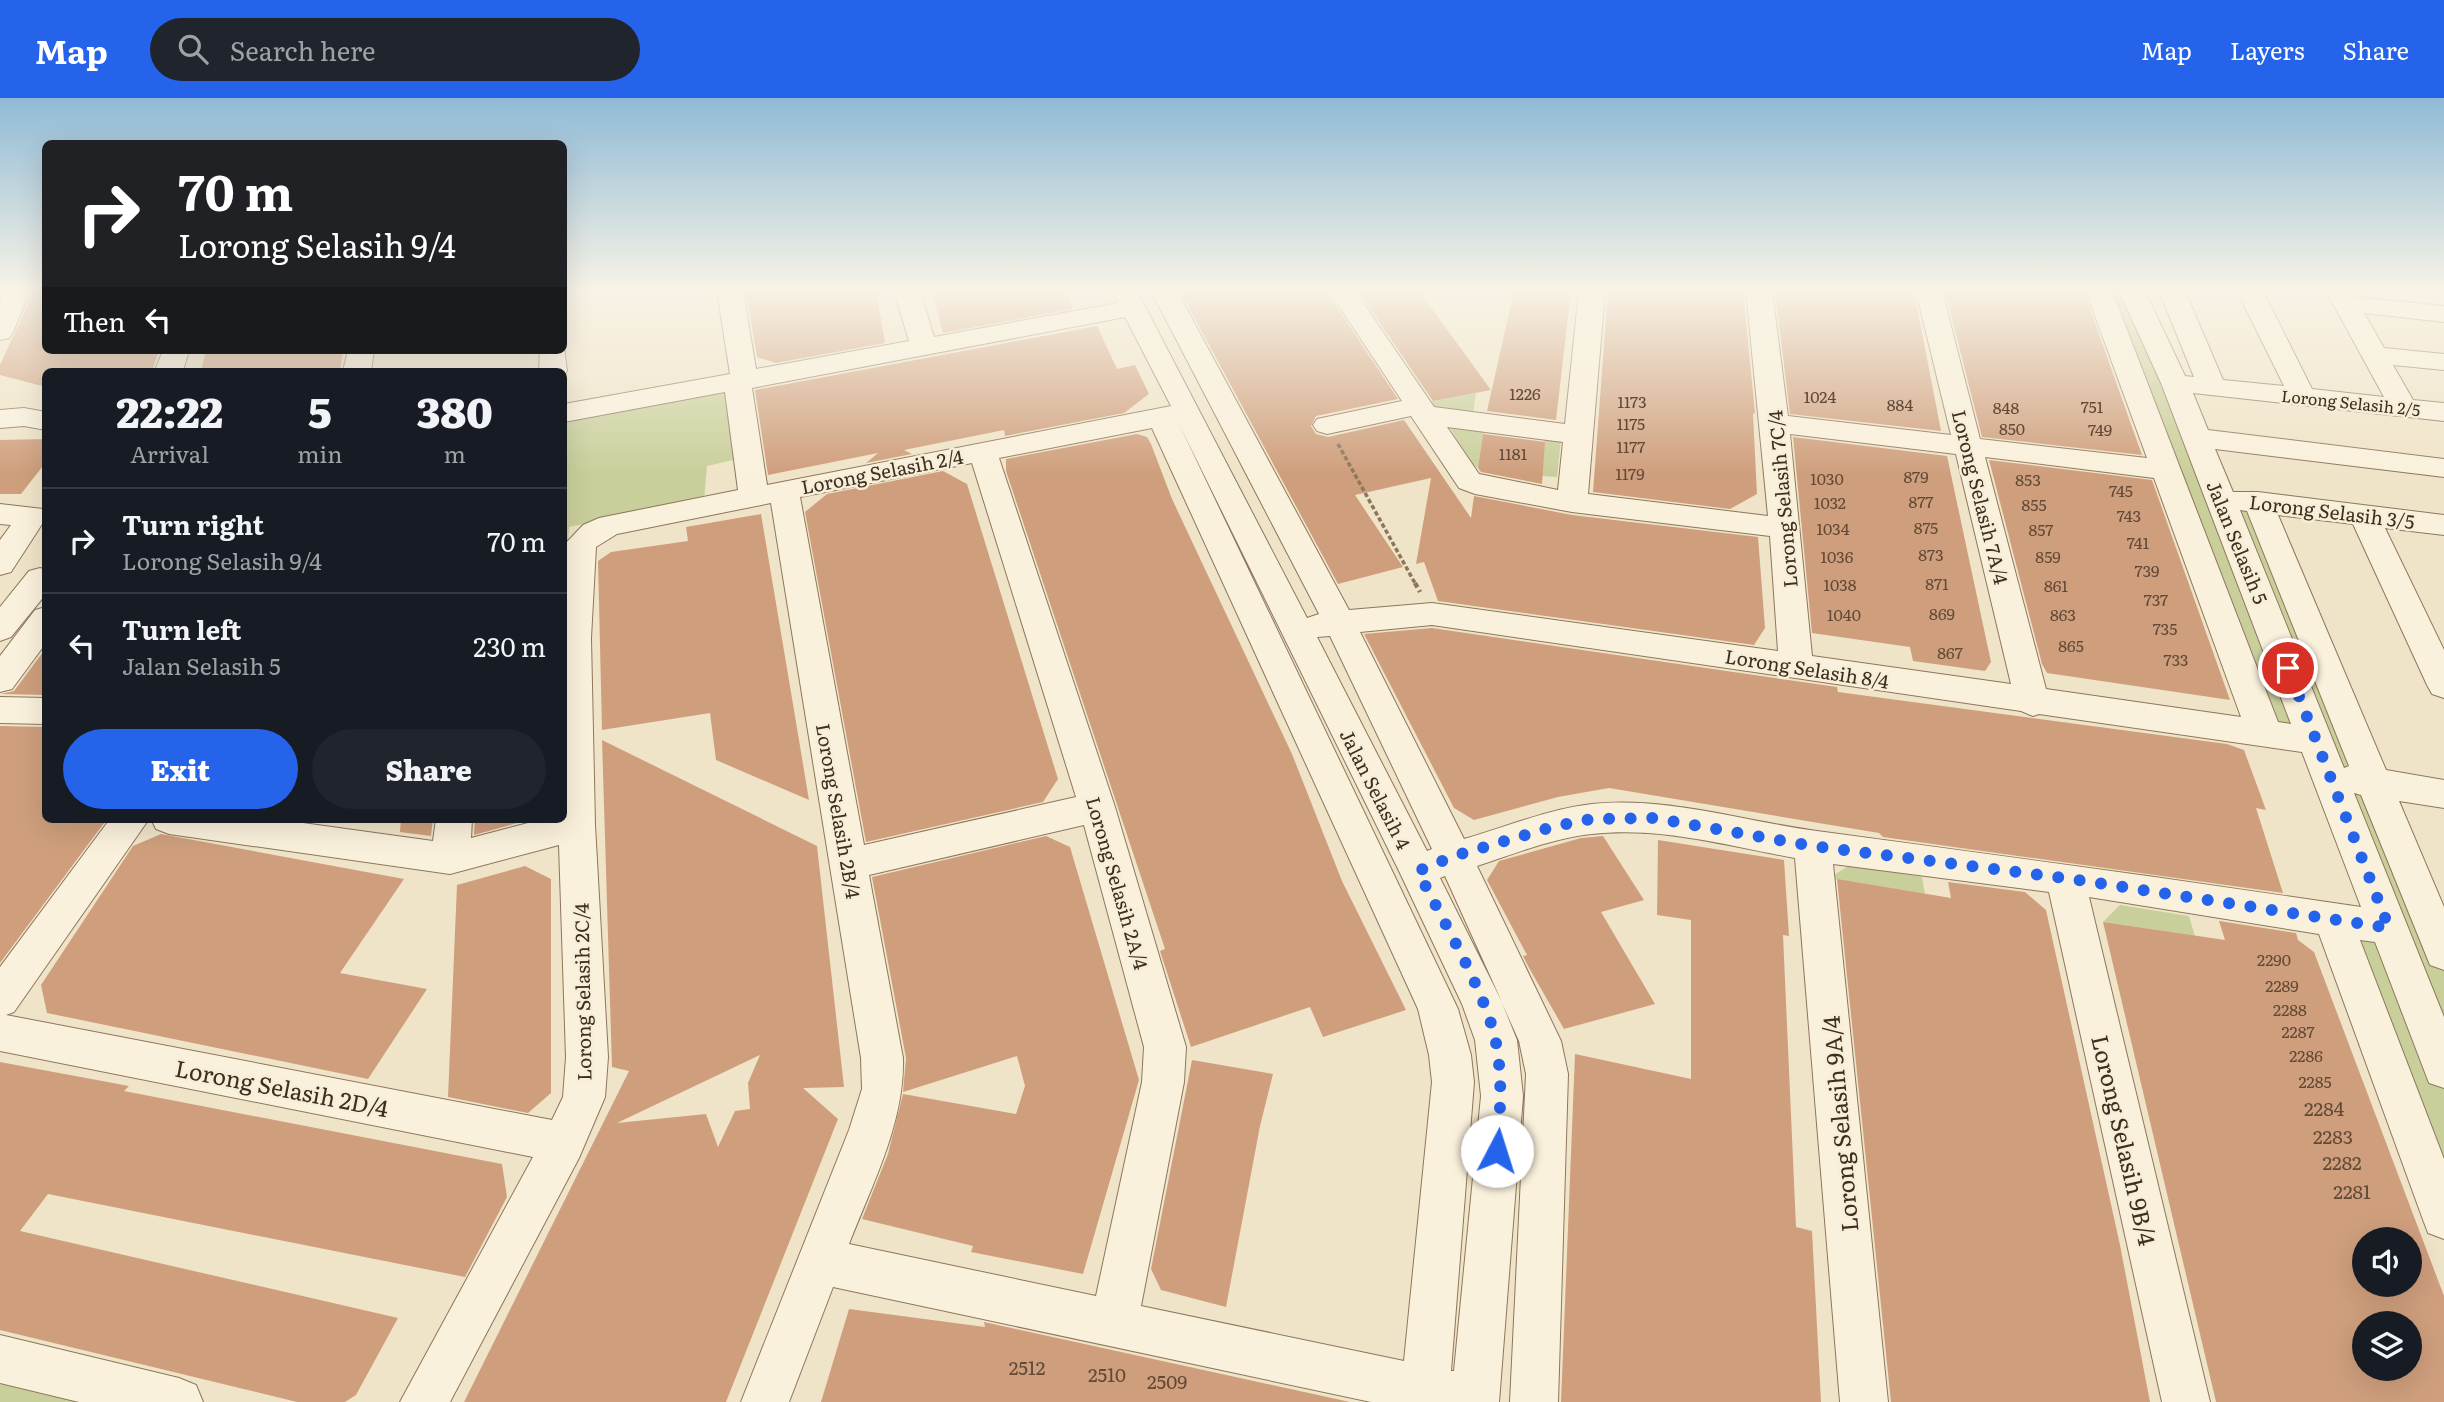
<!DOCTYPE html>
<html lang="en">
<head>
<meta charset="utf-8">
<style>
	body { margin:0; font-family:Literata,serif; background:#20242c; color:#f1f3f6; height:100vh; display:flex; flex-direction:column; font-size:26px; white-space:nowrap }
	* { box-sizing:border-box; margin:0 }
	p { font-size:23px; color:#9ea1a6 }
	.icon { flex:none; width:38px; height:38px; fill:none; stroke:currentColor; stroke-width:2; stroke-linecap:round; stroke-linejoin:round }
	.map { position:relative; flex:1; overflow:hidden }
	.side { position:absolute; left:42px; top:270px; width:525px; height:455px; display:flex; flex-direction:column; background:#171b24; border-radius:10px; box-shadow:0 7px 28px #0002 }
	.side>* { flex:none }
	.banner { position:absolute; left:42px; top:42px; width:525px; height:214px; border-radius:10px; box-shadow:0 7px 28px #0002; background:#202124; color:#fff; overflow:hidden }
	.buttons { position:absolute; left:2352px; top:1129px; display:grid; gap:14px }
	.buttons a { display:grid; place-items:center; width:70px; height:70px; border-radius:50%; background:#171b24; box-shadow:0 7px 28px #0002; font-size:35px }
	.pin { position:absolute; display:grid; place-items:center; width:60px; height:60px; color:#fff; margin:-30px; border:4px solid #fff; border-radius:50%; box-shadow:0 2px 7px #0007 }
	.me { position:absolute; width:77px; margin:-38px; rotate:5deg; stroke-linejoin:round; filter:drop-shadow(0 0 5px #0008) }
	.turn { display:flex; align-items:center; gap:24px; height:147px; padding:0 21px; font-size:32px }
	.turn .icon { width:91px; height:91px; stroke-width:2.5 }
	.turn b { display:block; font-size:49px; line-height:60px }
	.then { display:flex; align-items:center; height:66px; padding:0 21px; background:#0003; gap:14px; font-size:26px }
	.eta { display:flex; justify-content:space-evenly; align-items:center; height:119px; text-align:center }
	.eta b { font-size:42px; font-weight:800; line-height:49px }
	.cta { display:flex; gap:14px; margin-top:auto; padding:14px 21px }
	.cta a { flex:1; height:80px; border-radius:42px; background:#2563eb; color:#fff; font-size:28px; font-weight:800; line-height:80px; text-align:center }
	.cta a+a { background:#20242c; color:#f1f3f6 }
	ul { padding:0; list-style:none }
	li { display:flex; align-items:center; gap:21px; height:105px; padding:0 21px; border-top:2px solid #363941 }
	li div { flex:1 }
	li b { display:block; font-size:26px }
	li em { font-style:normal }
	header { display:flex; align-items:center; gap:42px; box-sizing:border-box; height:98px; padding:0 35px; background:#2563eb; color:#fff }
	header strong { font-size:33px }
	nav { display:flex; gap:38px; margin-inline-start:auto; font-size:24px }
	.search { width:490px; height:63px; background:#20242c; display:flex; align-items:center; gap:18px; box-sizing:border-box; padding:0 24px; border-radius:38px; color:#9ea1a6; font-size:26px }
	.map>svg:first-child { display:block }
	.green { fill:#c9cf9b }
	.building { fill:#cf9f7d; fill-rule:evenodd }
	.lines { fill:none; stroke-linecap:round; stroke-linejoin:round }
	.minor-casing { stroke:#8d765c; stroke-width:2 }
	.path-far1 { stroke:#8d765c; stroke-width:3.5; stroke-dasharray:4.5 2.5; stroke-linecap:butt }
	.path { stroke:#8d765c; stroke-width:4.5; stroke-dasharray:5 3.5; stroke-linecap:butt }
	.minor { fill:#faf1dc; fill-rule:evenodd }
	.route { stroke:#2563eb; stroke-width:12; stroke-dasharray:0 21.6 }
	.labels { text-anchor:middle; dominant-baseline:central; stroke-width:5; stroke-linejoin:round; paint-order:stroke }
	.number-label { font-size:16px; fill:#624a37 }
	.far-street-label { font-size:16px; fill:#3d2e20; stroke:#f7eed8 }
	.street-label { font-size:19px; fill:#3d2e20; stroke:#f7eed8 }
	.near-number-label { font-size:19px; fill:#624a37 }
	.near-street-label { font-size:23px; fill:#3d2e20; stroke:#f7eed8 }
</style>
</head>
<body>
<header>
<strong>Map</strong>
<div class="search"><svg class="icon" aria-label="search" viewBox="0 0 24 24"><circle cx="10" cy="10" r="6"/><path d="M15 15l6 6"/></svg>Search here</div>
<nav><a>Map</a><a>Layers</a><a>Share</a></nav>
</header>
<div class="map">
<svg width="2444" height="1304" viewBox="0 0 2444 1304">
	<rect width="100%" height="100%" fill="#f0e4c8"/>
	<!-- green -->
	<g class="green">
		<polygon points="2099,193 2132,193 2175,285 2220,400 2258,404 2444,855 2444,1119 2333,822 2388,830 2317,644 2265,636"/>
		<polygon points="725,294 737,361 707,368 704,402 569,429 564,513 564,324"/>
		<polygon points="1476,295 1473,316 1436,313 1429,304"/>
		<polygon points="1447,324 1484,330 1478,370 1468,363"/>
		<polygon points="1545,339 1561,341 1557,379 1542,378"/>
		<polygon points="1850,767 1922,779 1925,796 1834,781 1834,777"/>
		<polygon points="2120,807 2189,818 2195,838 2103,824"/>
		<polygon points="0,1261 179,1304 0,1304"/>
	</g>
	<!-- building -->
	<g class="building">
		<polygon points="34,193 46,193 46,252 159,252 152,273 46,273 46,289 0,277 0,267"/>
		<polygon points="746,193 876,193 885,245 776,265 757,259"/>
		<polygon points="932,193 1065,193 1073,211 943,235"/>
		<polygon points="1180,193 1326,193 1398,301 1316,318 1311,328 1316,336 1328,339 1404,322 1471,420 1474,398 1572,417 1758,439 1765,530 1754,547 1438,503 1424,464 1416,466 1431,380 1355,397 1403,469 1338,486"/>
		<polygon points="1358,193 1419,193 1491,292 1433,303"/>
		<polygon points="1514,193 1571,193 1556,322 1487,313"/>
		<polygon points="1608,193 1743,193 1755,315 1753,316 1757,396 1730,411 1593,394"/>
		<polygon points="1775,193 1914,193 1941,333 1790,316"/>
		<polygon points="1945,193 2084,194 2142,357 1982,339"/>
		<polygon points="1097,228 1117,271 1135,267 1149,296 1124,315 1005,338 1004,332 904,352 912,356 866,365 878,355 768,377 755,292"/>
		<polygon points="206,252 343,252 340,273 201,273"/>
		<polygon points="1137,336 1147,339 1151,346 1172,401 1292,656 1342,783 1406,912 1323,939 1310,909 1191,949 1160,853 1165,851 1006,373 1006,361"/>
		<polygon points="1483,336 1545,344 1542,386 1481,374 1478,370"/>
		<polygon points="1793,339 1947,358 1991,564 1985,573 1913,563 1910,549 1812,535"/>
		<polygon points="46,341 46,364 21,396 0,396 0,342"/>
		<polygon points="1989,362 2152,382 2230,602 2047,575 2042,566"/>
		<polygon points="943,373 967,386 1058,681 1043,704 866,744 805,414 827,396"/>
		<polygon points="761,416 794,612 809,702 716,662 710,615 602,632 598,463 611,454 688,443 686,429"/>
		<polygon points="1432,530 1837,589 1838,594 2227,646 2244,652 2266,712 2256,710 2283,795 1883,739 1879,735 1609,690 1558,699 1474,722 1454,710 1364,536"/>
		<polygon points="46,550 46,597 1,596 14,593"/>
		<polygon points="0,628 46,629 46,721 107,721 0,865"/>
		<path d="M602,642L817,748L844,989L803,990L838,1021L726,1304H464L629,973L612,969ZM760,957L748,985L750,1011L735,1013L718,1049L706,1016L617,1025Z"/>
		<polygon points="401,721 433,721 431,738 400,734"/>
		<polygon points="475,721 532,721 474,737"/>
		<polygon points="161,736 404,781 340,875 427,891 368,981 47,915 41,887 133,748"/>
		<polygon points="1046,738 1070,749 1139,982 1083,1176 971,1154 973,1148 862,1121 888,1056 903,996 1016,1016 1025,988 1017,958 903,994 906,960 872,779"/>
		<polygon points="1603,738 1644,802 1601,814 1655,906 1564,931 1528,868 1523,858 1527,857 1487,782 1499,763 1581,740"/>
		<polygon points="1658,742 1784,762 1789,838 1783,837 1796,1129 1812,1133 1821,1304 1561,1304 1575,956 1691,981 1691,822 1657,817"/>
		<polygon points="525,768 551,781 551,995 528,1015 448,999 457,787"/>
		<polygon points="1837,781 1951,800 1948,784 2025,794 2046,812 2120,1147 2150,1304 1891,1304"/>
		<path d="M2219,823L2296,835L2298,842L2314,854L2444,1198V1304H2216L2103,824L2225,842ZM2364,1141H2410V1186H2364ZM2364,1225H2410V1270H2364Z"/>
		<polygon points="1192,962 1273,976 1260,1028 1226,1209 1161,1192 1151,1171"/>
		<polygon points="0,964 129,988 124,993 502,1066 507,1099 465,1179 48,1096 20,1133 398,1220 356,1297 345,1304 297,1304 0,1232"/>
		<polygon points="849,1211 985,1229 984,1224 1350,1304 821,1304"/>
	</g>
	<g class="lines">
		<!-- minor casing -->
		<g class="minor-casing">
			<g id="minor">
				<polygon points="4,193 30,193 13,234 9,240 0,242 0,203"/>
				<path d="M717,193H743L756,271L909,243L894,193H920L934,239L1118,205L1111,193H1137L1307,520L1319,516L1151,193H1177L1349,512L1432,505L1778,553L1770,438L1572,414L1475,396L1459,390L1411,318L1327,336L1317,333L1313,327L1317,321L1402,303L1329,193H1355L1434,309L1565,326L1579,193H1605L1588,396L1768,418L1746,193H1772L1788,318L1951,337L1916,193H1942L1980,341L2147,360L2086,193H2112L2278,624L2291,626L2161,285L2119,193H2145L2185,278L2194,279L2159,193H2185L2223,282L2284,288L2237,193H2263L2312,291L2384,299L2326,193H2352L2355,199L2444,208V224L2364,215L2384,250L2444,256V272L2393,267L2413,302L2444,305V323L2193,295L2208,332L2444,361V379L2215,351L2233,394H2258L2444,417V437L2385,430L2444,552V600L2432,596L2427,587L2353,426L2278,417L2386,672L2444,682V710L2399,703L2444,809V872L2430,867L2361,697L2354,695L2444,919V990L2429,985L2375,844L2360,842L2444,1061V1141L2428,1135L2422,1119L2319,836L2089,799L2210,1304H2162L2049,794L1833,766L1888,1304H1840L1795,760C1729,748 1660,728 1592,736C1553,740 1514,756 1477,768L1561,943L1568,976L1558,1304H1510L1526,976L1519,943L1502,905L1517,942L1523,998L1499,1304H1371L833,1189L789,1304H741L849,1032L862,991L861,960L771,405L617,436L596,449L591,540L595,727L608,959L605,999L579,1060L450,1304H400L533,1059L0,953V869L110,721H149L14,914L6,917L552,1022L563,999L566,959L559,747L450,776L169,736L156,731L151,721H274L433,743L436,721H472L471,740L543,721H564L566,445L583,427L599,420L738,392L725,294L564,324V306L730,276ZM1125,219L1171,308L767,387L752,290ZM1178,324L1399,773L1462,906L1475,942L1481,998L1454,1273H1451L1474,984L1471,957L1458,911ZM1447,329L1563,344L1558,392L1479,376ZM1152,330L1418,911L1429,957L1432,984L1404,1263L1141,1208L1184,984L1186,949L1115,709L999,360ZM1790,336L1956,356L2011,586L1812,558ZM1985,359L2154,380L2241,619L2046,591ZM972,365L1076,699L864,747L800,399ZM2240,412L2247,413L2349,668L2344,670ZM1432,527L2021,613L2033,618L2039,616L2302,654L2361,809C2180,782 1998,757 1817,733C1742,723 1667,698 1592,706C1548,711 1506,729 1464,741L1360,534ZM1330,538L1432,751L1427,753L1317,539ZM1084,727L1144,949L1142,984L1096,1198L849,1146C872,1087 905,1024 903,960L869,777ZM1445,778L1502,904L1440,780Z"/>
				<polygon points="564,248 567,273 564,277 564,273 539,273 540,252 564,252"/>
				<polygon points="163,252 189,252 183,273 155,273"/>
				<polygon points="348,252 374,252 371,273 343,273"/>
				<polygon points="24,310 46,314 46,332 24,328 0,330 0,312"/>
				<polygon points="0,406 43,411 46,420 11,474 0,477 0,442 11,427 0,426"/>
				<polygon points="40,470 46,472 46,496 11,539 0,543 0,509 29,473"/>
				<polygon points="46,509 46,545 12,591 0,594 0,558 35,512"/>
				<polygon points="0,599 46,600 46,626 0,625"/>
				<polygon points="0,1237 179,1280 196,1287 203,1304 79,1304 0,1285"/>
			</g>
		</g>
		<!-- path-far1 -->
		<polyline class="path-far1" points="1338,346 1416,487"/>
		<!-- path -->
		<polyline class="path" points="1415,485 1420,494"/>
		<!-- minor -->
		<use href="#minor" class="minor"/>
	</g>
	<!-- sky -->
	<linearGradient id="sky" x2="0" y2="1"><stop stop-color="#8fbad6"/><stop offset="0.51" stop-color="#f8f3e6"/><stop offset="1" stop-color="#f8f3e6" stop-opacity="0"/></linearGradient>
	<rect width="2444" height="376" fill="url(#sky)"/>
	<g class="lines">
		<!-- route -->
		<path class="route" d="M1497,1053C1500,1016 1503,982 1496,945C1487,896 1441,820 1418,773L1454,758L1556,728L1592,721L1654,720L1813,748L2065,780L2389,830L2288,570"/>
	</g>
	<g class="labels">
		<!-- number labels -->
		<g class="number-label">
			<text x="1525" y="295">1226</text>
			<text x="1820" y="298">1024</text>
			<text x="1632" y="303">1173</text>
			<text x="1900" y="306">884</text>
			<text x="2092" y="308">751</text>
			<text x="2006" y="309">848</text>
			<text x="1631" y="325">1175</text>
			<text x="2012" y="330">850</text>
			<text x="2100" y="331">749</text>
			<text x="1631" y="348">1177</text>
			<text x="1513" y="355">1181</text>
			<text x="1630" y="375">1179</text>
			<text x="1916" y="378">879</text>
			<text x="1827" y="380">1030</text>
			<text x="2028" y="381">853</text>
			<text x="2121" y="392">745</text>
			<text x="1921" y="403">877</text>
			<text x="1830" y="404">1032</text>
			<text x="2034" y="406">855</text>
			<text x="2129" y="417">743</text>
			<text x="1926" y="429">875</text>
			<text x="1833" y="430">1034</text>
			<text x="2041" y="431">857</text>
			<text x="2138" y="444">741</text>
			<text x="1931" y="456">873</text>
			<text x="1837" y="458">1036</text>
			<text x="2048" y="458">859</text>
			<text x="2147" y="472">739</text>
			<text x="1937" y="485">871</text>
			<text x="1840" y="486">1038</text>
			<text x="2056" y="487">861</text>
			<text x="2156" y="501">737</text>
			<text x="1942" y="515">869</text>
			<text x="1844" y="516">1040</text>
			<text x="2063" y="516">863</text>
			<text x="2165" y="530">735</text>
			<text x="2071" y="547">865</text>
			<text x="1950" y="554">867</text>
			<text x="2176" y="561">733</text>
			<text x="2274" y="861">2290</text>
			<text x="2282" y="887">2289</text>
			<text x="2290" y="911">2288</text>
			<text x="2298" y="933">2287</text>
			<text x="2306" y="957">2286</text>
			<text x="2315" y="983">2285</text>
		</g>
		<!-- far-street labels -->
		<g class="far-street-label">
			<text transform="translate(2351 304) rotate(6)">Lorong Selasih 2/5</text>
		</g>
		<!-- street labels -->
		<g class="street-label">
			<text transform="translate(882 373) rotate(-11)">Lorong Selasih 2/4</text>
			<text transform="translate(1981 399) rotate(76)">Lorong Selasih 7A/4</text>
			<text transform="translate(1782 401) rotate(-95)">Lorong Selasih 7C/4</text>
			<text transform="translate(2332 413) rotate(7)">Lorong Selasih 3/5</text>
			<text transform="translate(2238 444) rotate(68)">Jalan Selasih 5</text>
			<text transform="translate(1807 570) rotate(9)">Lorong Selasih 8/4</text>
			<text transform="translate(1376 691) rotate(63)">Jalan Selasih 4</text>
			<text transform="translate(839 713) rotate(80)">Lorong Selasih 2B/4</text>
			<text transform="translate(1118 785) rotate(74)">Lorong Selasih 2A/4</text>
			<text transform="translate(582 894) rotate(-91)">Lorong Selasih 2C/4</text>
		</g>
		<!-- near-number labels -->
		<g class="near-number-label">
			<text x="2324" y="1010">2284</text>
			<text x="2333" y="1038">2283</text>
			<text x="2342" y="1064">2282</text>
			<text x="2352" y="1093">2281</text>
			<text x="1027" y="1269">2512</text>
			<text x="1107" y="1276">2510</text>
			<text x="1167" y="1283">2509</text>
		</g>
		<!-- near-street labels -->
		<g class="near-street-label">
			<text transform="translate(282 989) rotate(11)">Lorong Selasih 2D/4</text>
			<text transform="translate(1839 1026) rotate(-95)">Lorong Selasih 9A/4</text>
			<text transform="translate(2125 1042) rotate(77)">Lorong Selasih 9B/4</text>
		</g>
	</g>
</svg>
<div class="buttons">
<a><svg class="icon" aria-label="sound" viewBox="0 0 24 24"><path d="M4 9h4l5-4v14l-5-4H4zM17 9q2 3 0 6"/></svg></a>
<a><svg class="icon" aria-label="layers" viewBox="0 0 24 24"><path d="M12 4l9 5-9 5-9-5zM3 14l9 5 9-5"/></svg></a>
</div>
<div class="pin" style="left:2288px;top:570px;background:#d93025"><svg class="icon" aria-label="arrive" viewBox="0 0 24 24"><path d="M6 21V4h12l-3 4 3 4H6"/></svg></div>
<svg class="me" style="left:1497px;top:1053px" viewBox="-20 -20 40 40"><circle r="19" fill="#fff"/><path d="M0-13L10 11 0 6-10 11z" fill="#2563eb"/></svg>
<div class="banner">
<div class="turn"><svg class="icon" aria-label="right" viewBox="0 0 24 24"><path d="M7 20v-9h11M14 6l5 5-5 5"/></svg><div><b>70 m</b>Lorong Selasih 9/4</div></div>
<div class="then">Then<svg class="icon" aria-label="left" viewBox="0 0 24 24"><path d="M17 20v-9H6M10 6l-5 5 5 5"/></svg></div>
</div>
<section class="side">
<div class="eta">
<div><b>22:22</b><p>Arrival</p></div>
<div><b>5</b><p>min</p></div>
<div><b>380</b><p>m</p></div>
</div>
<ul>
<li><svg class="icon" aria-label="right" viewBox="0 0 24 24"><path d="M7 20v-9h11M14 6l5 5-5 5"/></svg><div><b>Turn right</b><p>Lorong Selasih 9/4</p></div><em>70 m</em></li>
<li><svg class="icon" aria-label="left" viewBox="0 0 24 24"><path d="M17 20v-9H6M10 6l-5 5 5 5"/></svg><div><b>Turn left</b><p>Jalan Selasih 5</p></div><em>230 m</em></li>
</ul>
<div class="cta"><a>Exit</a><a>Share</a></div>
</section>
</div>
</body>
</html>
